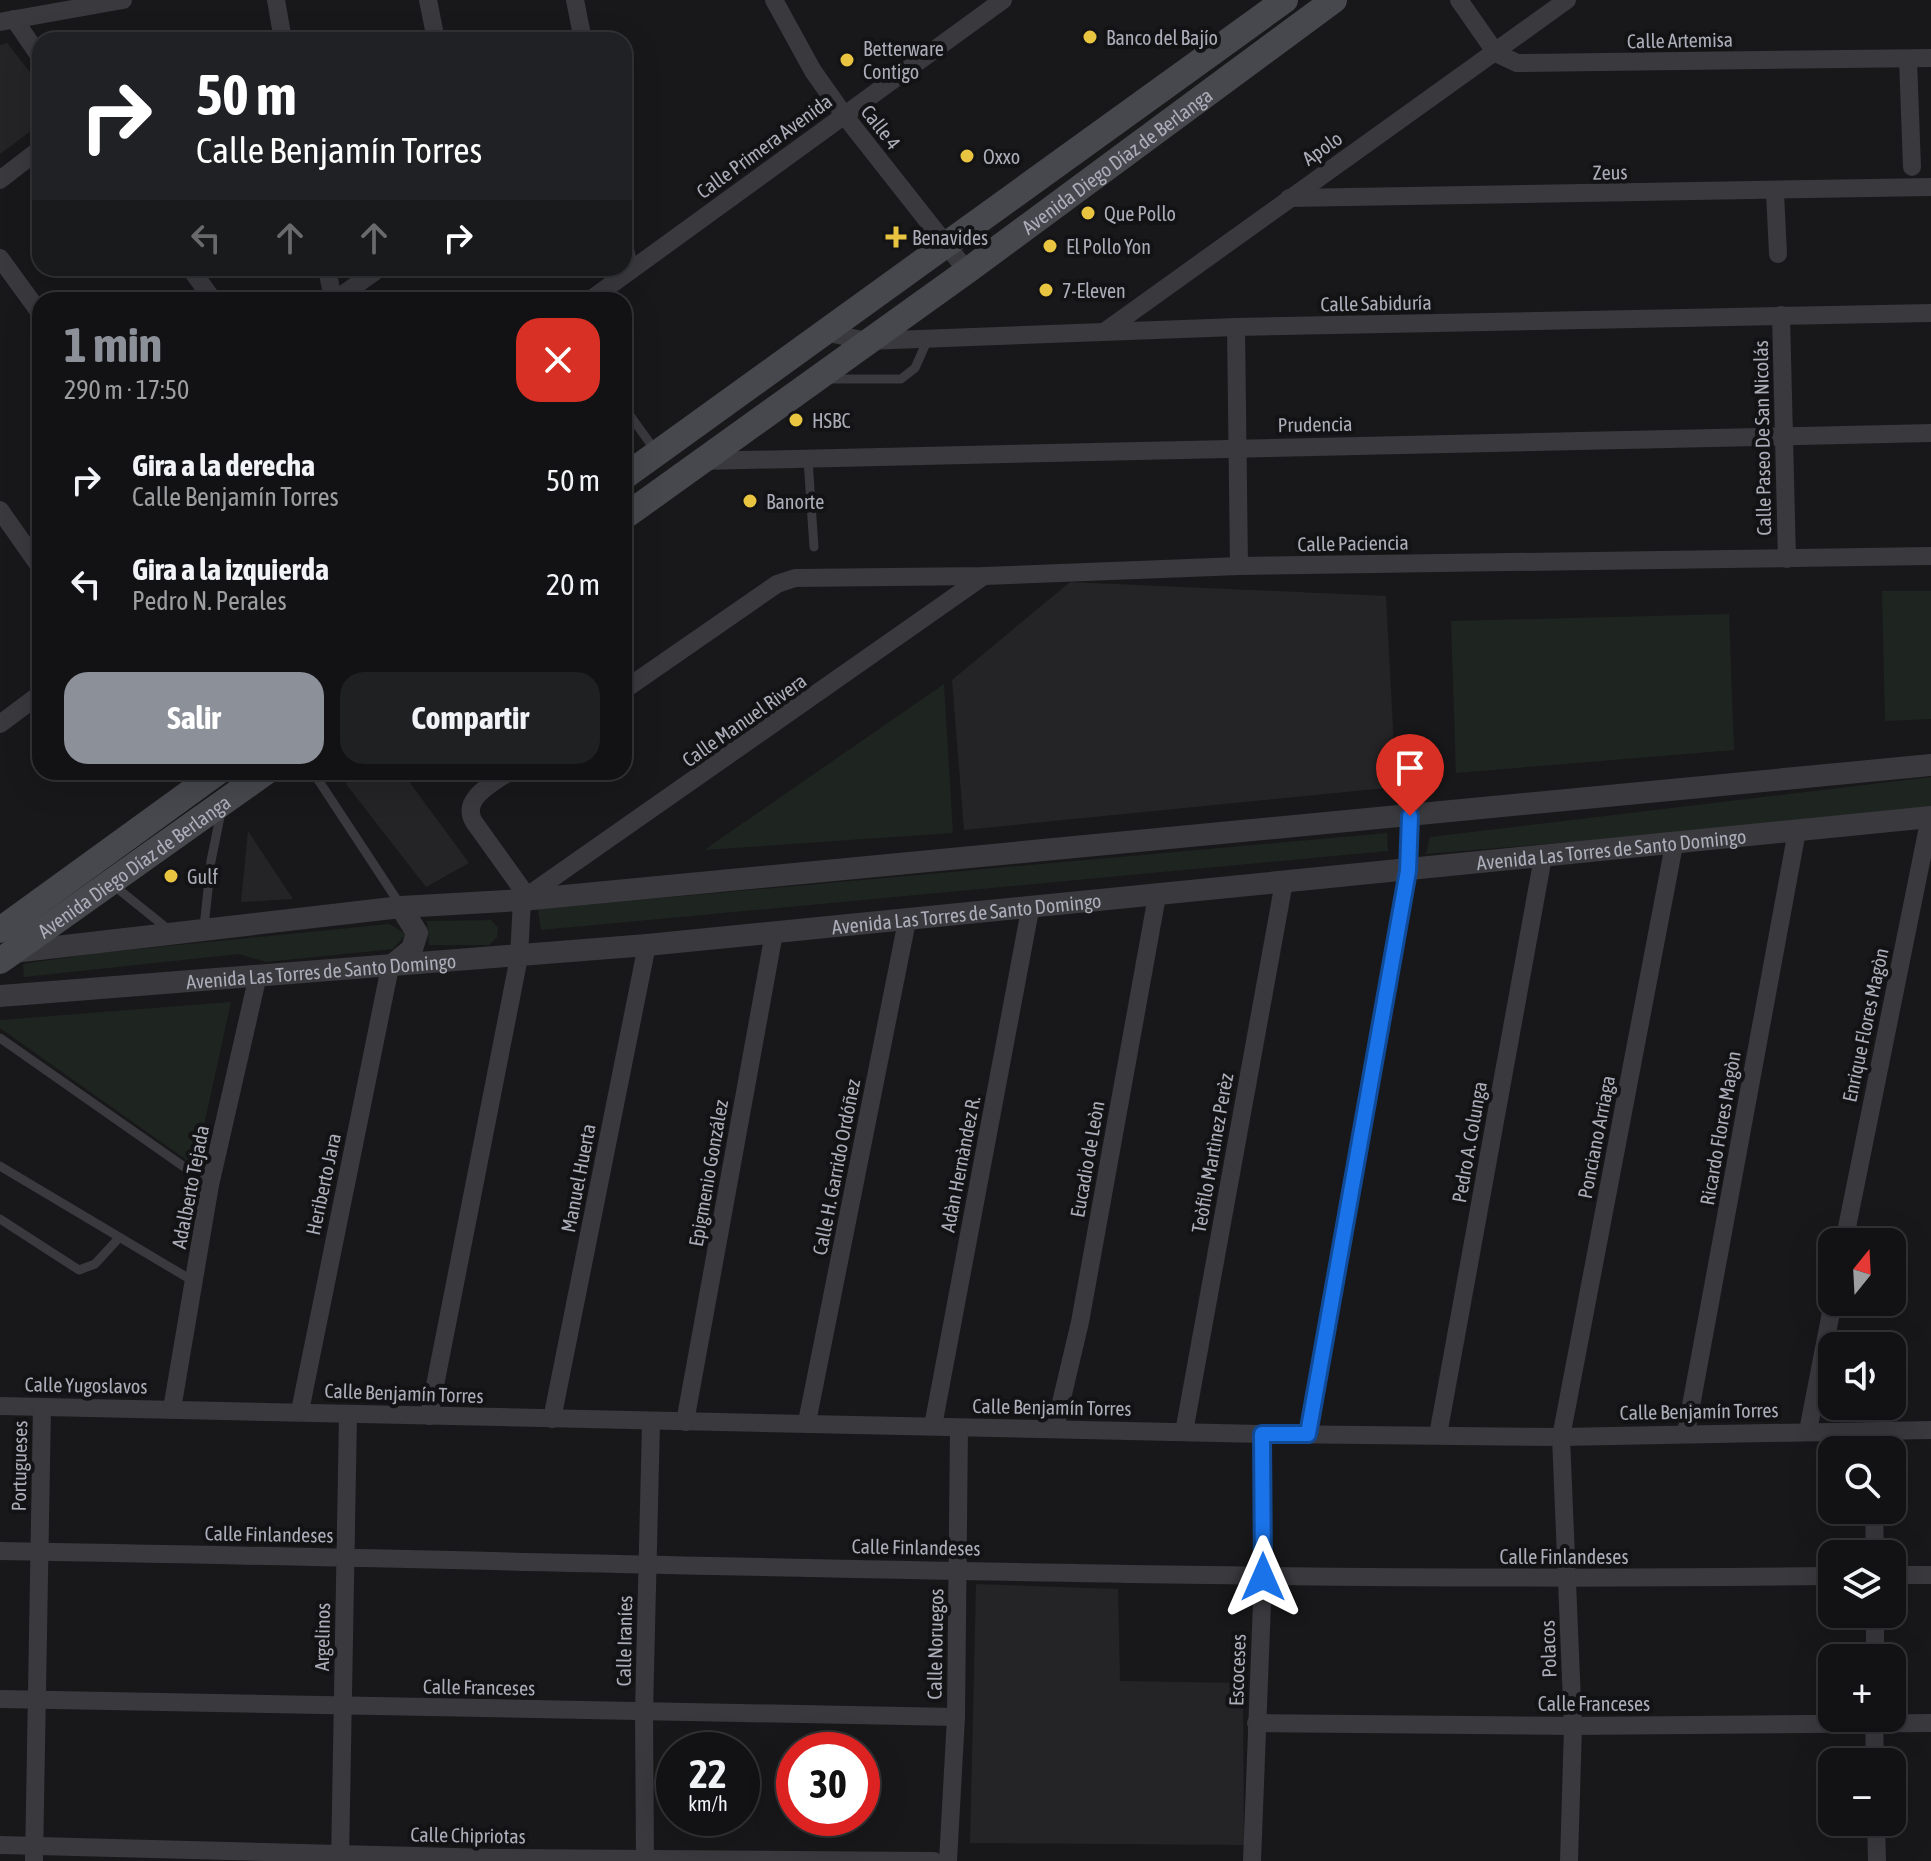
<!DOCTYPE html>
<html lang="es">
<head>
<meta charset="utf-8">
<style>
	body { margin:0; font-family:"Asap Condensed",sans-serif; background:#1f2022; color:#f1f3f6; height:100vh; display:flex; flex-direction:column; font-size:30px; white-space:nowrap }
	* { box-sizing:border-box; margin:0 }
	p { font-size:26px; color:#9c9ea0 }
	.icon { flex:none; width:44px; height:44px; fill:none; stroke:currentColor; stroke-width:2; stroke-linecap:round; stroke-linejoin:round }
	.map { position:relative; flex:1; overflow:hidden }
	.panel { position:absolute; left:32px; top:292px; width:600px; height:488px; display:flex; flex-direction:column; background:#121214; border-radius:24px; box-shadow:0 8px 32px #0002,0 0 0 2px #313234 }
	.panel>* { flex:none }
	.hud { position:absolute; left:32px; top:32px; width:600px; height:244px; border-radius:24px; box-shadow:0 8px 32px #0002,0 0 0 2px #313234; background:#202124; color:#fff; overflow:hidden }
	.needle { width:52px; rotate:18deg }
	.tools { position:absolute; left:1818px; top:1228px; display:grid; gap:16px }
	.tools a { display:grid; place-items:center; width:88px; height:88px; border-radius:16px; background:#121214; box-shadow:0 8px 32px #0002,0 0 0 2px #313234; font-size:40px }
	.speed { position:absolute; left:656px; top:1732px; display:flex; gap:16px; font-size:40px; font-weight:700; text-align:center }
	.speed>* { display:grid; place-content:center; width:104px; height:104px; border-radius:50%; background:#121214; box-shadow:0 8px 32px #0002,0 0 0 2px #313234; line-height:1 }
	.speed small { font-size:20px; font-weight:400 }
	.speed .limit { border:12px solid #d22; background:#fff; color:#111 }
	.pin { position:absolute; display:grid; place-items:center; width:68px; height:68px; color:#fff; margin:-82px -34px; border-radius:50% 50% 50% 0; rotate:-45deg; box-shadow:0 0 8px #0007 }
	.pin .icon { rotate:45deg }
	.me { position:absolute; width:88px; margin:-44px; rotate:0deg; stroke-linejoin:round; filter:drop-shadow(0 0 6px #0008) }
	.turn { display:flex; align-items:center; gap:28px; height:168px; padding:0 32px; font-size:36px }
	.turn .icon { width:104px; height:104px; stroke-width:2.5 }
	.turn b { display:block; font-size:56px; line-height:68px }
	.lanes { display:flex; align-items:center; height:76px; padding:0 32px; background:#0003; justify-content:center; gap:40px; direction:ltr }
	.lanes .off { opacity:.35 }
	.round { display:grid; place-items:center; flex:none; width:84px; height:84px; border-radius:24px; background:#1f2022 }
	.headline { display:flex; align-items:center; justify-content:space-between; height:136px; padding:0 32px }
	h1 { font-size:48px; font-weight:700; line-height:60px; color:#8c9099 }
	.action { display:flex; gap:16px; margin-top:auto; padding:16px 32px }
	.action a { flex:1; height:92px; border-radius:24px; background:#8c9099; color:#fff; font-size:32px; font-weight:700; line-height:92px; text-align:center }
	.action a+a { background:#1f2022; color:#f1f3f6 }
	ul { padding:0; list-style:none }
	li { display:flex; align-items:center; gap:24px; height:104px; padding:0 32px }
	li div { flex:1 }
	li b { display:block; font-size:30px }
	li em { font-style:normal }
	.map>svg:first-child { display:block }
	.built { fill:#242426 }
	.green { fill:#1e2420 }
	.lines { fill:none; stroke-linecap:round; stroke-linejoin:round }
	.service { stroke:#39393e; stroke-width:9 }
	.minor { stroke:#39393e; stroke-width:18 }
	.tertiary { stroke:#39393e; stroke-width:22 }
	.secondary { stroke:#47484e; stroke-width:26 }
	.route-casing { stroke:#114b97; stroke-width:20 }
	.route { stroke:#1a73e8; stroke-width:14 }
	.poi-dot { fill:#e8c441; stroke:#131315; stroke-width:3 }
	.labels { text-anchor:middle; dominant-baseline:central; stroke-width:8; stroke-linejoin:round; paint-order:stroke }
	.poi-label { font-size:20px; fill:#abadb9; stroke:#131315; text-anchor:start }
	.street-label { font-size:20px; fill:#abadb9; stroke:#131315 }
</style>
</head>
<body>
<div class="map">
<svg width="1931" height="1861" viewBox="0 0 1931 1861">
	<rect width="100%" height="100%" fill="#18181a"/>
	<!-- built -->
	<g class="built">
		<polygon points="7,43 40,85 40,124 0,154 0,45"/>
		<polygon points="1070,582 1386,596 1396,787 964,830 952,680"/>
		<polygon points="347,772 402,772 469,863 426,887 346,784"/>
		<polygon points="248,831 293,899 241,902"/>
		<polygon points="976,1584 1118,1589 1120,1681 1243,1683 1244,1845 970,1843"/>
	</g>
	<!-- green -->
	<g class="green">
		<polygon points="1882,591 1931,591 1931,719 1885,721"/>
		<polygon points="1729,614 1734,750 1456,773 1451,621"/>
		<polygon points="944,684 953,833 704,850"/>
		<polygon points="1931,777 1931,812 1426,854 1430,837"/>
		<polygon points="1387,833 1388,851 541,930 538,909"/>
		<polygon points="491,920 498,928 497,937 489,945 429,945 427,921"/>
		<polygon points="389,924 406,934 393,949 266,962 239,954 24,977 23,964 97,953"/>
		<polygon points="231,1002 195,1166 0,1028 0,1020"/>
	</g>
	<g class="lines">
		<!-- service -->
		<g class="service">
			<polyline points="827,379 901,379 915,368 928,339"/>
			<polyline points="624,407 657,453"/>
			<polyline points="808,460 814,547"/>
			<polyline points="313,772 401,906"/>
			<polyline points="112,884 169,930"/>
			<polyline points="204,927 211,861 221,812"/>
			<polyline points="0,1038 210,1185"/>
			<polyline points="0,1166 193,1281"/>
			<polyline points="0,1219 79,1270 95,1264 118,1239"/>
		</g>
		<!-- minor -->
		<g class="minor">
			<polyline points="276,0 283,40"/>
			<polyline points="428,0 436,40"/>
			<polyline points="575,0 583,40"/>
			<polyline points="774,0 813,71 844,115 967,271"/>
			<polyline points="1459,0 1496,53 1517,63 1931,58"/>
			<polyline points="14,19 40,57"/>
			<polyline points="0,22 123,0"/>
			<polyline points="1908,59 1912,167"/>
			<polyline points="0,180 40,149"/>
			<polyline points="1775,193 1778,254"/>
			<polyline points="1289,198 1931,187"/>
			<polyline points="624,245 630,271"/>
			<polyline points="0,258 40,313"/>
			<polyline points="190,268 213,300"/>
			<polyline points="327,268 333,300"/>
			<polyline points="335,300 380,268"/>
			<polyline points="590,300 1003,0"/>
			<polyline points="1781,315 1787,559"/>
			<polyline points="1236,327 1239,566"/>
			<polyline points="824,332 867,341 1236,327 1931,313"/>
			<polyline points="1104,332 1567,0"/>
			<polyline points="702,461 1931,433"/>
			<polyline points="0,510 40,567"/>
			<polyline points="624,690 777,584 795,578 984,576 1239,566 1931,556"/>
			<polyline points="0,724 40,694"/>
			<polyline points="527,896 984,576"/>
			<polyline points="1844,1242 1930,817"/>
			<polyline points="0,1406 1262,1434 1561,1437 1931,1430"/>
			<polyline points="172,1409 210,1185 258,975"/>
			<polyline points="300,1411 390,967"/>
			<path d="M429,1416L519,957L522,900L527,896L474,822C460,799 493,783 509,772"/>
			<polyline points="552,1419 647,945"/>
			<polyline points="685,1422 774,933"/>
			<polyline points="807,1422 907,921"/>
			<polyline points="933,1426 1030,910"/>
			<polyline points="1055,1428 1080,1322 1157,896"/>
			<polyline points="1808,1431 1833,1302"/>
			<polyline points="1184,1432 1284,882"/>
			<polyline points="1686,1433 1797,831"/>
			<polyline points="1308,1434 1408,871 1410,816"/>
			<polyline points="1438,1435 1543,857"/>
			<polyline points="1874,1510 1875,1554"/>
			<path d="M0,1551C611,1561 1221,1584 1832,1576"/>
			<polyline points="1892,1575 1931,1575"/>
			<polyline points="1875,1658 1875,1614"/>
			<polyline points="0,1699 956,1717"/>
			<polyline points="1874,1718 1875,1762"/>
			<polyline points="1256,1723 1573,1726 1931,1723"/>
			<polyline points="1876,1822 1877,1861"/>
			<polyline points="0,1845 493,1858 934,1861"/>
			<polyline points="34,1861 42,1407"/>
			<polyline points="340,1861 348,1415"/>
			<polyline points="645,1861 644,1712 651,1422"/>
			<polyline points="948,1861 956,1717 959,1428"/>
			<polyline points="1252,1861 1263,1577 1262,1434"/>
			<polyline points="1569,1861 1573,1726 1561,1437 1674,845"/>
		</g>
		<!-- tertiary -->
		<g class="tertiary">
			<polyline points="13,952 401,907 522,900 1931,765"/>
			<polyline points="390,967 412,949 417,933 401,907"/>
			<path id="s1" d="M0,996L647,945L1931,817"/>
		</g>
		<!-- secondary -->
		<g class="secondary">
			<polyline points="624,477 1285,0"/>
			<path id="s2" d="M624,517L967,271L1334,0"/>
			<polyline points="0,930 218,772"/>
			<path id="s3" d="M0,961L266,772"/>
		</g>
	</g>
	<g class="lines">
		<!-- route casing -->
		<g class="route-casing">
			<polyline id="route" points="1263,1577 1262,1434 1308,1434 1408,871 1410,816"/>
		</g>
		<!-- route -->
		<use href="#route" class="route"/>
	</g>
	<!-- markers -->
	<g class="poi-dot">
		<circle cx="1090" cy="37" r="8"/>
		<circle cx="847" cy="60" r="8"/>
		<circle cx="967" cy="156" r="8"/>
		<circle cx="1088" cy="213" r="8"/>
		<path d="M892 225h8v8h8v8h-8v8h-8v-8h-8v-8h8z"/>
		<circle cx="1050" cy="246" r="8"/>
		<circle cx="1046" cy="290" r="8"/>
		<circle cx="796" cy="420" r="8"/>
		<circle cx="750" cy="501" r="8"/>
		<circle cx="171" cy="876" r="8"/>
	</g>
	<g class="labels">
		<!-- poi labels -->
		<g class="poi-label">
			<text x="1106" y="37">Banco del Bajío</text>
			<text x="863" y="48">Betterware<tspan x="863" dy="23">Contigo</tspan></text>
			<text x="983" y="156">Oxxo</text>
			<text x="1104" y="213">Que Pollo</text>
			<text x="912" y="237">Benavides</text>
			<text x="1066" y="246">El Pollo Yon</text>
			<text x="1062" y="290">7-Eleven</text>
			<text x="812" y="420">HSBC</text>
			<text x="766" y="501">Banorte</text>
			<text x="187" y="876">Gulf</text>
		</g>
		<!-- street labels -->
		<g class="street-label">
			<text transform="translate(1680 40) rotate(-1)">Calle Artemisa</text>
			<text transform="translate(881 127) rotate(52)">Calle 4</text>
			<text transform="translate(764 146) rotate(-36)">Calle Primera Avenida</text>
			<text transform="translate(1322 148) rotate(-35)">Apolo</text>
			<text stroke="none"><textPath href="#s2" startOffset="608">Avenida Diego Díaz de Berlanga</textPath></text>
			<text transform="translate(1610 172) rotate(-1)">Zeus</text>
			<text transform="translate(1376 303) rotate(-1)">Calle Sabiduría</text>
			<text transform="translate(1315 424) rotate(-1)">Prudencia</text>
			<text transform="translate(1762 438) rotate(-91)">Calle Paseo De San Nicolás</text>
			<text transform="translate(1353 543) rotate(-1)">Calle Paciencia</text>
			<text transform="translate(744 720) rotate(-35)">Calle Manuel Rivera</text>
			<text stroke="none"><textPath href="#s1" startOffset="1618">Avenida Las Torres de Santo Domingo</textPath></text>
			<text stroke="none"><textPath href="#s3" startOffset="164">Avenida Diego Díaz de Berlanga</textPath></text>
			<text stroke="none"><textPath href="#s1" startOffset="970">Avenida Las Torres de Santo Domingo</textPath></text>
			<text stroke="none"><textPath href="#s1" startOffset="322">Avenida Las Torres de Santo Domingo</textPath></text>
			<text transform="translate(1865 1025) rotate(-78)">Enrique Flores Magòn</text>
			<text transform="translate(1720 1128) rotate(-80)">Ricardo Flores Magòn</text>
			<text transform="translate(1596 1137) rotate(-79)">Ponciano Arriaga</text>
			<text transform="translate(1469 1142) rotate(-80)">Pedro A. Colunga</text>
			<text transform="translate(1212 1153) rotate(-80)">Teòfilo Martìnez Perèz</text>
			<text transform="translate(1087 1159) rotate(-80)">Eucadio de Leòn</text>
			<text transform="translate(960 1164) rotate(-79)">Adàn Hernàndez R.</text>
			<text transform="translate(836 1167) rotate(-79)">Calle H. Garrido Ordóñez</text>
			<text transform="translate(708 1173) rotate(-80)">Epigmenio González</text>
			<text transform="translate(578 1178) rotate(-79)">Manuel Huerta</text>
			<text transform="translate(323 1184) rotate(-78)">Heriberto Jara</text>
			<text transform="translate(190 1187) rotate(-79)">Adalberto Tejada</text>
			<text transform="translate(86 1385) rotate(1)">Calle Yugoslavos</text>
			<text transform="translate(404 1393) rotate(2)">Calle Benjamín Torres</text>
			<text transform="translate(1052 1407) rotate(1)">Calle Benjamín Torres</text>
			<text transform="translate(1699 1411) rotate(-1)">Calle Benjamín Torres</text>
			<text transform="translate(19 1466) rotate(-89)">Portugueses</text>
			<text transform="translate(269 1534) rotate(1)">Calle Finlandeses</text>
			<text transform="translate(916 1547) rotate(1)">Calle Finlandeses</text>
			<text x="1564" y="1556">Calle Finlandeses</text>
			<text transform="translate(322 1637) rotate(-89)">Argelinos</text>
			<text transform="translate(624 1641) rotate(-89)">Calle Iraníes</text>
			<text transform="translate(935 1644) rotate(-89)">Calle Noruegos</text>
			<text transform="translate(1548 1649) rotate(-92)">Polacos</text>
			<text transform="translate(1237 1670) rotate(-88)">Escoceses</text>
			<text transform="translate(479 1687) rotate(1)">Calle Franceses</text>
			<text x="1594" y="1703">Calle Franceses</text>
			<text transform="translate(468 1835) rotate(1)">Calle Chipriotas</text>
		</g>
	</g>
</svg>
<div class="tools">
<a><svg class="needle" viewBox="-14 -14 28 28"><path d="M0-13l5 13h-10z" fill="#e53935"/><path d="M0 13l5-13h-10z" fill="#9c9ea0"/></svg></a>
<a><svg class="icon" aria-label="sound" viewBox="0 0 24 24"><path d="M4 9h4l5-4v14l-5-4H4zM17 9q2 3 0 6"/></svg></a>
<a><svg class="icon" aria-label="search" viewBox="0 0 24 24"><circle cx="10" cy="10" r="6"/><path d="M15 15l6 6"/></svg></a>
<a><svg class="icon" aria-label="layers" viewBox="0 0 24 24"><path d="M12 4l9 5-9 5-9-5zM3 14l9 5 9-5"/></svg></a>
<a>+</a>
<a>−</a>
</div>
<div class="speed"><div>22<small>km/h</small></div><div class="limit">30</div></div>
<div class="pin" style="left:1410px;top:816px;background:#d93025"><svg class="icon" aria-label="arrive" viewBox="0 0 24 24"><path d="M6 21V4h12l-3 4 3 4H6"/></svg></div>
<svg class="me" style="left:1263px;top:1577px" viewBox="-20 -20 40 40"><path d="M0-17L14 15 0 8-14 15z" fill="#1a73e8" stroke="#fff" stroke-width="4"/></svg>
<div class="hud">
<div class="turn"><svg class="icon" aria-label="right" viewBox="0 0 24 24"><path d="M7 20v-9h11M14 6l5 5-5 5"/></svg><div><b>50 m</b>Calle Benjamín Torres</div></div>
<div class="lanes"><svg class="icon off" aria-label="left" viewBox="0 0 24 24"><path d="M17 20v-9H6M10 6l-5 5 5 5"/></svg><svg class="icon off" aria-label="ahead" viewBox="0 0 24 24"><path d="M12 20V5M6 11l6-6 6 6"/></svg><svg class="icon off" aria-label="ahead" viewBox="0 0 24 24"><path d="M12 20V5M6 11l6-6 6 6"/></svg><svg class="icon" aria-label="right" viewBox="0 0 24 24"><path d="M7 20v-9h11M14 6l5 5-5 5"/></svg></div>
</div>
<section class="panel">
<div class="headline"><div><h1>1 min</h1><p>290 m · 17:50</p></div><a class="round" style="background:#d93025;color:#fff"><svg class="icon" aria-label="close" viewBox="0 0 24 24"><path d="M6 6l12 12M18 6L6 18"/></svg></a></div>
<ul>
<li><svg class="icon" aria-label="right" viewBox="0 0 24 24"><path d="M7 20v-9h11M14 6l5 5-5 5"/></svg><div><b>Gira a la derecha</b><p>Calle Benjamín Torres</p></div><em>50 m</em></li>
<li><svg class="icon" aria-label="left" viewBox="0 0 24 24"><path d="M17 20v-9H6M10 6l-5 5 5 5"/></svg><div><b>Gira a la izquierda</b><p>Pedro N. Perales</p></div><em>20 m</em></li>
</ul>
<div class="action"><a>Salir</a><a>Compartir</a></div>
</section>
</div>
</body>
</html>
